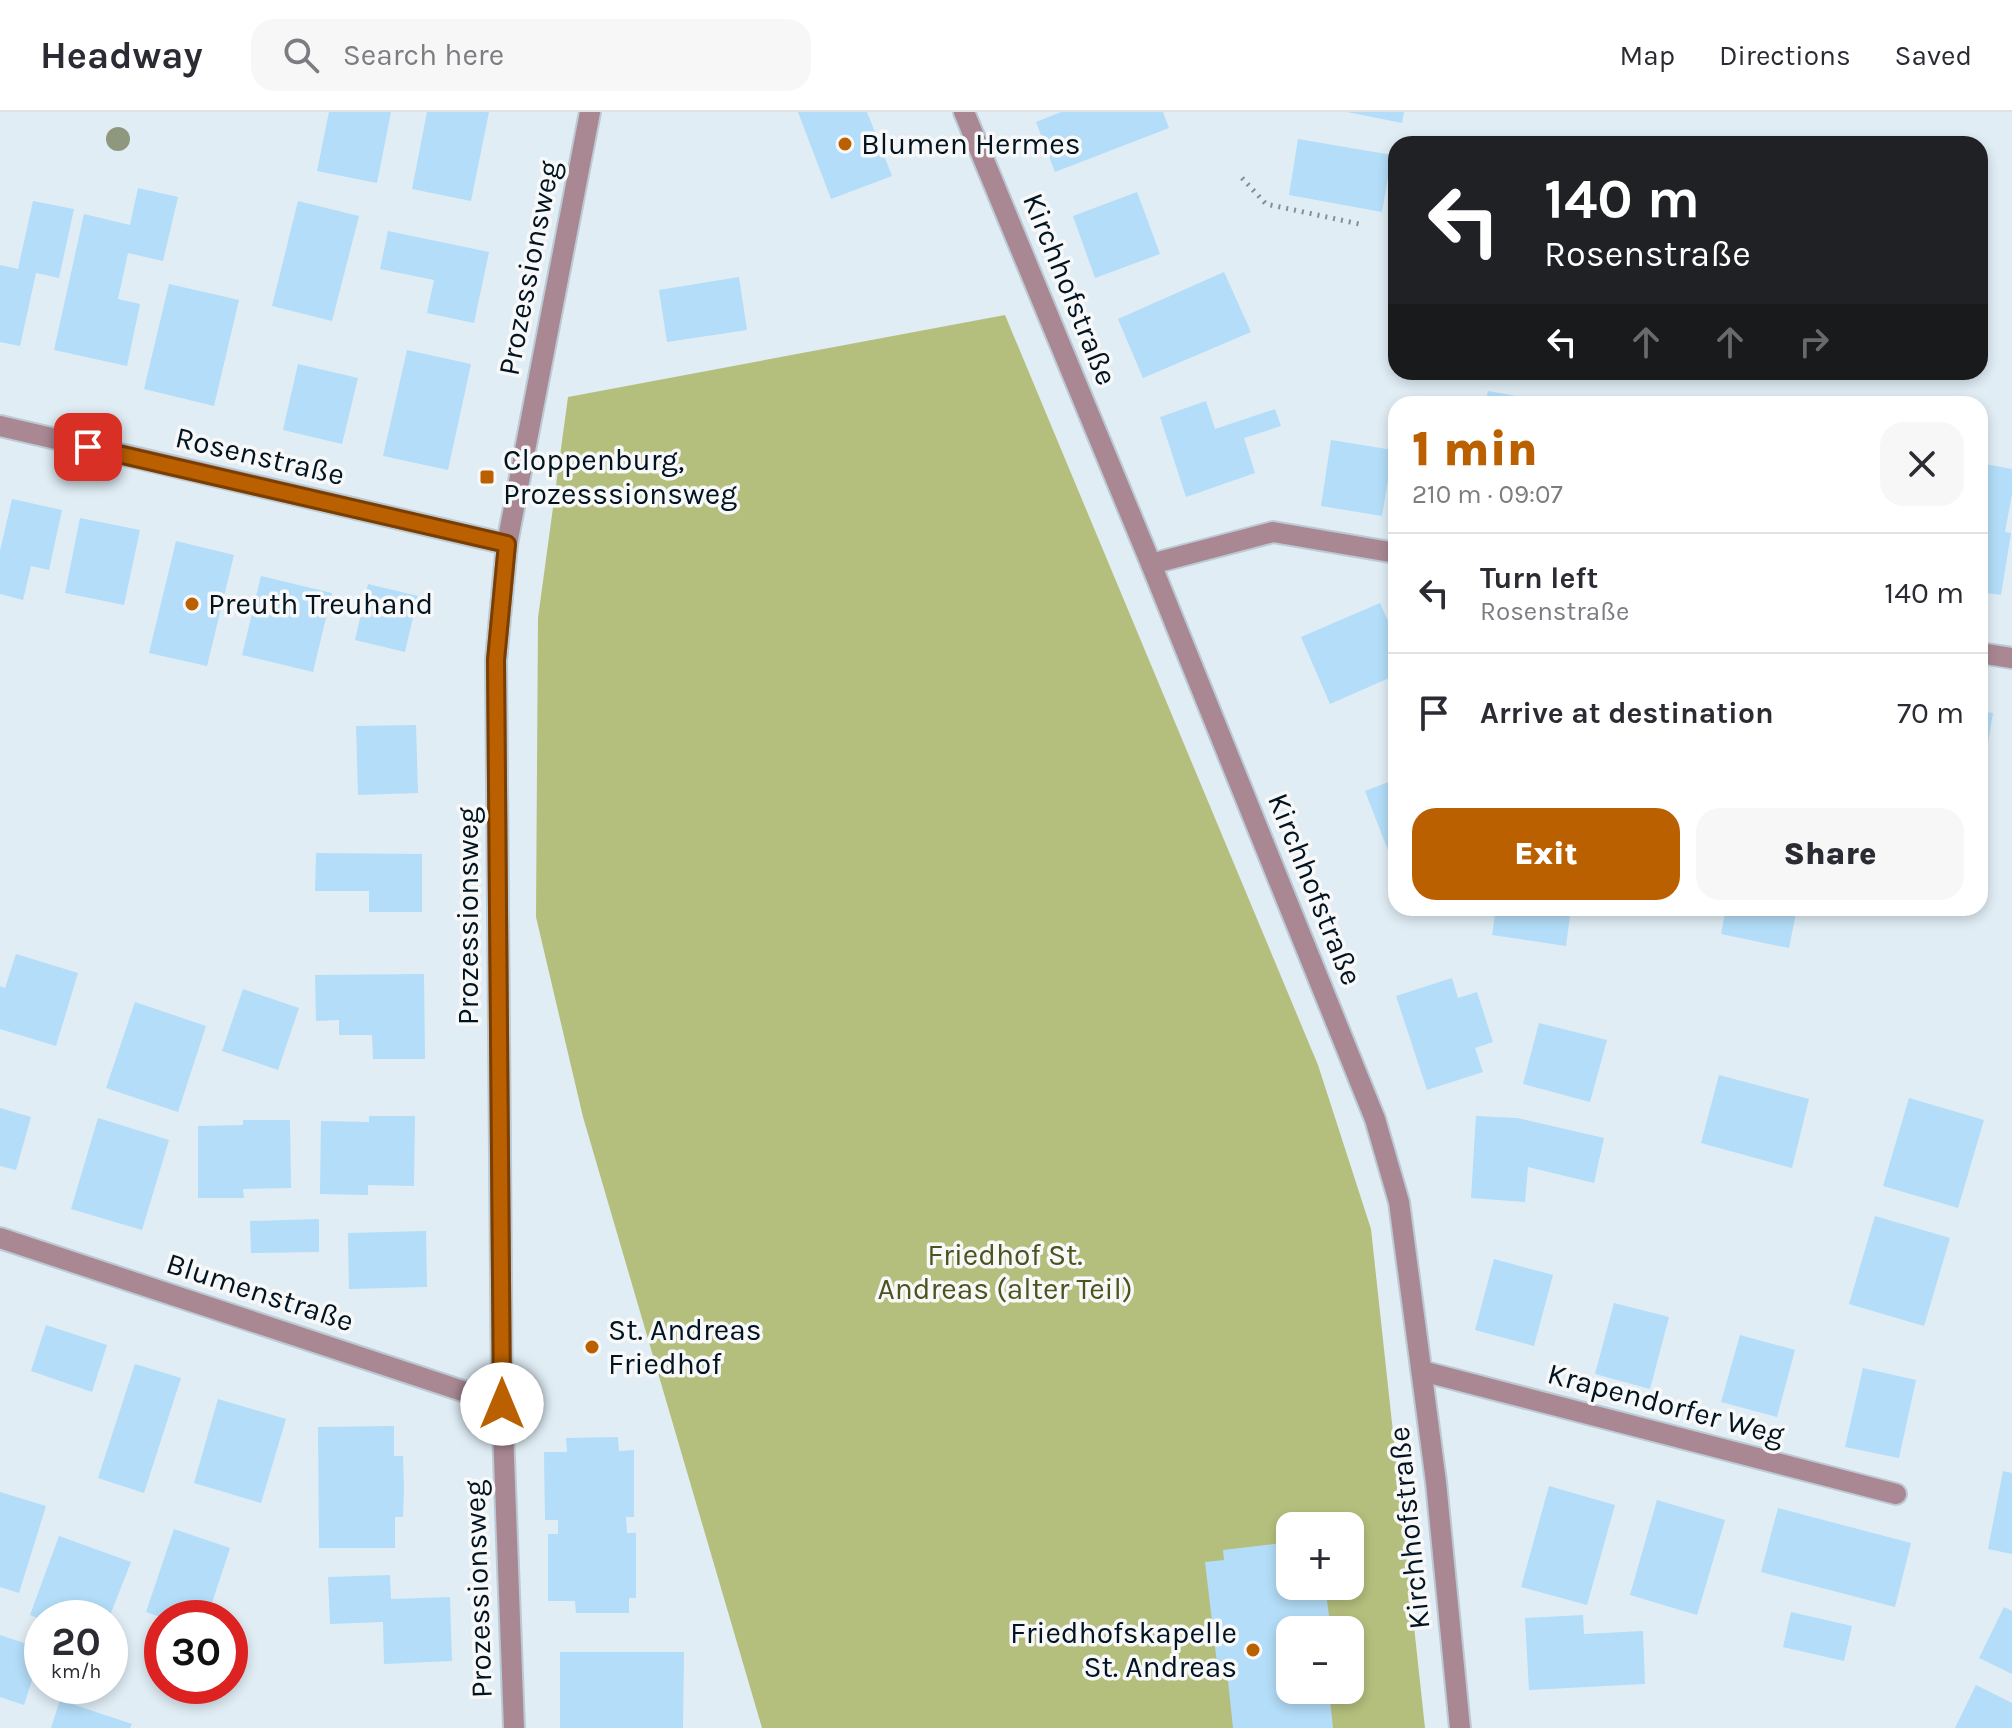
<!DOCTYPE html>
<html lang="en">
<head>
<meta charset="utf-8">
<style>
	body { margin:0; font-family:Karla,sans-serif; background:#f7f7f7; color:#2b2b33; height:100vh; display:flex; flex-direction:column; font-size:30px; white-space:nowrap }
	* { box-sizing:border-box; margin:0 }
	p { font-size:26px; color:#7c7c81 }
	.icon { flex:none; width:44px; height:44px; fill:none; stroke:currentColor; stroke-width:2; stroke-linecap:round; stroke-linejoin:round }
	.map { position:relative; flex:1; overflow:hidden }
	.sheet { position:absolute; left:1388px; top:284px; width:600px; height:520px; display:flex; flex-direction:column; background:#fff; border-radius:24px; box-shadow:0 4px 12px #0003 }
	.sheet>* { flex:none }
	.hud { position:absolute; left:1388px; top:24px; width:600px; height:244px; border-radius:24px; box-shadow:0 4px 12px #0003; background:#202124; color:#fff; overflow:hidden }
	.fabs { position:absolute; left:1276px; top:1400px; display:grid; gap:16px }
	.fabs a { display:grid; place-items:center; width:88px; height:88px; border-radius:16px; background:#fff; box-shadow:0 4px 12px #0003; font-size:40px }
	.speed { position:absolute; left:24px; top:1488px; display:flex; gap:16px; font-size:40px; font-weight:700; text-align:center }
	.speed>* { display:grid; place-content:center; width:104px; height:104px; border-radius:50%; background:#fff; box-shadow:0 4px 12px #0003; line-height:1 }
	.speed small { font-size:20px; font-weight:400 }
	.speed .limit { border:12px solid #d22; background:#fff; color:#111 }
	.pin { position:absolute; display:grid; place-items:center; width:68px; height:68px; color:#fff; margin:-34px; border-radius:16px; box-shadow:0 4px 12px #0006 }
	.me { position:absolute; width:88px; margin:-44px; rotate:0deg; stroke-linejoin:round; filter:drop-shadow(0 0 6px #0008) }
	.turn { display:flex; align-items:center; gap:28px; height:168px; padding:0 24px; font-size:36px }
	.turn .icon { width:104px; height:104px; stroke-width:2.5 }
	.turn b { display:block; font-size:56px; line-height:68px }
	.lanes { display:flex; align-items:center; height:76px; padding:0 24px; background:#0003; justify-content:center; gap:40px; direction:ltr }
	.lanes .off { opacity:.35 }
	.round { display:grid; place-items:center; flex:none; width:84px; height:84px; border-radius:24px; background:#f7f7f7 }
	.overview { display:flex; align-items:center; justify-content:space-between; height:136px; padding:0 24px }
	h1 { font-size:48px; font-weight:800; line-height:60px; color:#ba6000 }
	.primary-button { display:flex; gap:16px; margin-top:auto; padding:16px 24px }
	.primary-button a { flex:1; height:92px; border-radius:24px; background:#ba6000; color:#fff; font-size:32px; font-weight:800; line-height:92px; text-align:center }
	.primary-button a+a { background:#f7f7f7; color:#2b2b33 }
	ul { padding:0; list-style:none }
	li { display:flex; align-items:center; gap:24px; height:120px; padding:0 24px; border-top:2px solid #e1e1e2 }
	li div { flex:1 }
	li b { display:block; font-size:30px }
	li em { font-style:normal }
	header { display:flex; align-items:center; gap:48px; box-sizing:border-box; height:112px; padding:0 40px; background:#fff; border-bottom:2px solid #e1e1e2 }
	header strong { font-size:38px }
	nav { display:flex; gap:44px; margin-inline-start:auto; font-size:28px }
	.search { width:560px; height:72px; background:#f7f7f7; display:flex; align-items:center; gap:20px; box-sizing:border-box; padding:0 28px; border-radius:24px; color:#7c7c81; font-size:30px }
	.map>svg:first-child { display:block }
	.green { fill:#b5bf7d; fill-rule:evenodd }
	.building { fill:#b3ddf8 }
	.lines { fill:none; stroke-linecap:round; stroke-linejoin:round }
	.minor-casing { stroke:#bccad3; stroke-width:24 }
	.path { stroke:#80909b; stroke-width:5; stroke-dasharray:2 6; stroke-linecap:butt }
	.minor { stroke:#a98894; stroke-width:20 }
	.tree { fill:#8f987f }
	.route-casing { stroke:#793e00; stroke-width:20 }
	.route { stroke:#ba6000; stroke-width:14 }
	.poi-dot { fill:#ba6000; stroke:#f8f8f8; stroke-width:3 }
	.labels { text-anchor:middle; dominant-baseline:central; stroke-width:7; stroke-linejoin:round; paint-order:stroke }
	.poi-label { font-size:30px; fill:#001422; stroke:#f8f8f8; text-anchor:start }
	.street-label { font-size:30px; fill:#001422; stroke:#f8f8f8 }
	.park-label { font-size:30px; fill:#4d531e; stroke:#f8f8f8 }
</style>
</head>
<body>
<header>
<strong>Headway</strong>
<div class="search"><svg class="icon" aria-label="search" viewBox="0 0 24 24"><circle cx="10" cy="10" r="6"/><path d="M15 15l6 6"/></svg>Search here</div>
<nav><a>Map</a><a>Directions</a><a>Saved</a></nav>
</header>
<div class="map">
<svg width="2012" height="1616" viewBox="0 0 2012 1616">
	<rect width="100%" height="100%" fill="#e0edf5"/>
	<!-- green -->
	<path class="green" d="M1005,203L1318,953L1371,1117L1425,1616H762L583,1005L536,805L538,506L568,285ZM1290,1414H1350V1474H1290ZM1290,1518H1350V1578H1290Z"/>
	<!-- building -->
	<g class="building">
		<polygon points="329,0 391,0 377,71 317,59"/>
		<polygon points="427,0 489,0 471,89 412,77"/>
		<polygon points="798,0 867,0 892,64 831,87"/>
		<polygon points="1061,0 1163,0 1169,16 1055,60 1036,10"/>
		<polygon points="1347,0 1404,0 1402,11"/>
		<polygon points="1298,27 1392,43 1382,100 1289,83"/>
		<polygon points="138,76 178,85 163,149 128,141 118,187 140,192 127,254 54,238 84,102 130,113"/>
		<polygon points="1137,80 1160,142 1095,166 1073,104"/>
		<polygon points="33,89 74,97 59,166 36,161 20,234 0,230 0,153 18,157"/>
		<polygon points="298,89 359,104 332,209 272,194"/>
		<polygon points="388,119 489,140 474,211 427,201 434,168 380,157"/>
		<polygon points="1224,160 1251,220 1143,266 1118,207"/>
		<polygon points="739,165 747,218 667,230 659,178"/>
		<polygon points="169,172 239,188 214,294 144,277"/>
		<polygon points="407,238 471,252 448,358 383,344"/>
		<polygon points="298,252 358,266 342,332 283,318"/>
		<polygon points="1488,279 1528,286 1527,292 1485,292"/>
		<polygon points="1206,289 1215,317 1275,297 1281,314 1244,326 1255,361 1186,385 1160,305"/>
		<polygon points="1331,328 1393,338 1382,404 1321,394"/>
		<polygon points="1980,351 2012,357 2012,382 2005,420 2011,421 2001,483 1980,480"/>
		<polygon points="12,387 62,398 49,458 31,454 23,488 0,482 0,439"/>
		<polygon points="80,406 140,418 124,493 65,481"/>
		<polygon points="176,429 234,443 207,554 149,541"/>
		<polygon points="261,464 332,481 313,560 242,543"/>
		<polygon points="368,472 418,484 405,540 355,528"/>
		<polygon points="1380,491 1389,511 1396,508 1396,563 1330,592 1301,525"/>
		<polygon points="1980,599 1993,601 1982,666 1980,665"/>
		<polygon points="416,613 418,681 358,683 356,614"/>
		<polygon points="1396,667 1396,759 1365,679"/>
		<polygon points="316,741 422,742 422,800 369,800 369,779 315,779"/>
		<polygon points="1496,796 1571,796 1566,834 1492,823"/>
		<polygon points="1726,796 1797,796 1789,836 1721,822"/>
		<polygon points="16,842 78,861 56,934 0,917 0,874 5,876"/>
		<polygon points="424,862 425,947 373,947 372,923 339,923 339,908 316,909 315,863"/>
		<polygon points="1452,866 1458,886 1477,880 1493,930 1475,936 1483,960 1427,978 1396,884"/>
		<polygon points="243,877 299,896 278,958 222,939"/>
		<polygon points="135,890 206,914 178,1000 106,976"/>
		<polygon points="1539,911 1607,928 1590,990 1523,972"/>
		<polygon points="1719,963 1809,987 1792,1056 1701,1031"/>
		<polygon points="1909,986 1984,1008 1958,1096 1883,1074"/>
		<polygon points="0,996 31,1005 16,1058 0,1054"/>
		<polygon points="369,1004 415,1004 414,1074 368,1073 368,1083 320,1082 321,1009 369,1010"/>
		<polygon points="1476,1004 1517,1006 1604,1026 1594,1071 1528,1055 1525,1090 1471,1086"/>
		<polygon points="98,1006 169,1028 142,1118 71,1097"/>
		<polygon points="243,1008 290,1008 291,1076 243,1077 244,1086 198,1086 198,1014 243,1013"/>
		<polygon points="1875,1104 1950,1126 1924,1214 1849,1192"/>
		<polygon points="319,1107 319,1140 251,1141 250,1109"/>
		<polygon points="426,1119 427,1175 349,1177 348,1121"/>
		<polygon points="1494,1147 1553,1163 1534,1234 1475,1218"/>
		<polygon points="1614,1191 1669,1205 1650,1277 1595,1262"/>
		<polygon points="46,1213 107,1233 92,1280 31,1259"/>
		<polygon points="1740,1223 1795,1238 1777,1305 1721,1290"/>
		<polygon points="135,1252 181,1266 144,1381 98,1366"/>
		<polygon points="1863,1256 1916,1268 1899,1346 1845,1335"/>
		<polygon points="218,1287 286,1307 261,1391 194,1371"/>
		<polygon points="394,1314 394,1344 403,1344 404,1377 403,1405 395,1405 395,1436 319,1436 318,1315"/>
		<polygon points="618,1325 619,1339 634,1338 634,1405 626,1405 627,1421 636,1421 636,1486 629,1486 629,1501 576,1501 575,1489 548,1489 548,1422 558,1422 558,1408 545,1408 544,1340 567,1340 566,1326"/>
		<polygon points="2003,1359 2012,1361 2012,1442 1988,1437"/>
		<polygon points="1549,1374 1615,1393 1587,1493 1521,1475"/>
		<polygon points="0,1380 46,1394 19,1481 0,1475"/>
		<polygon points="1657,1388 1725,1408 1697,1503 1630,1483"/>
		<polygon points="1778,1396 1911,1431 1895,1495 1761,1460"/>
		<polygon points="174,1417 230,1436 207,1506 163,1506 146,1500"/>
		<polygon points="59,1424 131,1450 109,1506 42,1508 30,1503"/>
		<polygon points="1290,1430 1290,1474 1325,1474 1331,1518 1290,1518 1290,1578 1329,1578 1333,1616 1233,1616 1227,1559 1218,1560 1205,1450 1224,1448 1223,1438"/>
		<polygon points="390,1463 391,1487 450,1485 452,1549 384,1552 383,1510 330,1512 328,1465"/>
		<polygon points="2004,1495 2012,1499 2012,1562 1979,1546"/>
		<polygon points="1791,1500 1852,1514 1844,1549 1783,1535"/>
		<polygon points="1583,1503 1584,1522 1643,1519 1645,1572 1529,1578 1525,1506"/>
		<polygon points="0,1523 42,1537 24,1593 0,1585"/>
		<polygon points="560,1540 684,1540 683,1616 560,1616"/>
		<polygon points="1976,1573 2012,1591 2012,1616 1955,1616"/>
		<polygon points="60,1588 132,1612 130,1616 51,1616"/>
	</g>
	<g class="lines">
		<!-- minor casing -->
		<g class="minor-casing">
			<g id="minor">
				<polyline points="964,0 1151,452 1375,1007 1399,1090 1436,1370 1460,1616"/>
				<polyline points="0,314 507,432"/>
				<polyline points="1151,452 1273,420 1396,441"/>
				<polyline points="1980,541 2012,546"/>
				<polyline points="0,1126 502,1292"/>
				<polyline points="1422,1259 1896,1382"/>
				<polyline points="514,1616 502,1292 496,548 507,432 590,0"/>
			</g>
		</g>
		<!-- path -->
		<polyline class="path" points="1242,66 1266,92 1364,113"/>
		<!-- minor -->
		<use href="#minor" class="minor"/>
	</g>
	<!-- trees -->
	<circle class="tree" cx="118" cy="27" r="12"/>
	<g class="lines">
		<!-- route casing -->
		<g class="route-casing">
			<polyline id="route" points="88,335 507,432 496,548 502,1292"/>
		</g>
		<!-- route -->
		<use href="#route" class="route"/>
	</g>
	<!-- markers -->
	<g class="poi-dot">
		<circle cx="845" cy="32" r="8"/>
		<rect x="479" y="357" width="16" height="16" rx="4"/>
		<circle cx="192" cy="492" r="8"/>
		<circle cx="592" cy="1235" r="8"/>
		<circle cx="1253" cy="1538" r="8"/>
	</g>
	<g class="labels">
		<!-- poi labels -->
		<g class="poi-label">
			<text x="861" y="32">Blumen Hermes</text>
			<text x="503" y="348">Cloppenburg,<tspan x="503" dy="34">Prozesssionsweg</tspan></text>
			<text x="208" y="492">Preuth Treuhand</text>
			<text x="608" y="1218">St. Andreas<tspan x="608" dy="34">Friedhof</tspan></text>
			<text x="1237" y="1521" text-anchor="end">Friedhofskapelle<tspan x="1237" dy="34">St. Andreas</tspan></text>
		</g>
		<!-- street labels -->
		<g class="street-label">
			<text transform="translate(529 156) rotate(-79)">Prozessionsweg</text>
			<text transform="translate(1070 177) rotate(68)">Kirchhofstraße</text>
			<text transform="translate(260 344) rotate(13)">Rosenstraße</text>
			<text transform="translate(1315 777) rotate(68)">Kirchhofstraße</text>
			<text transform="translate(468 804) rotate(-90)">Prozessionsweg</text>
			<text transform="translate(260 1180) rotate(18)">Blumenstraße</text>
			<text transform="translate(1666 1292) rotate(15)">Krapendorfer Weg</text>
			<text transform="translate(1409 1416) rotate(-96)">Kirchhofstraße</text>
			<text transform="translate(478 1477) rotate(-92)">Prozessionsweg</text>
		</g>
		<!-- park labels -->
		<g class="park-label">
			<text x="1005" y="1143">Friedhof St.<tspan x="1005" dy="34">Andreas (alter Teil)</tspan></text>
		</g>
	</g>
</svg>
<div class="fabs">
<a>+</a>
<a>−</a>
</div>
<div class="speed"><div>20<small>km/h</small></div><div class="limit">30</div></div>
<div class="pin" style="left:88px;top:335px;background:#d93025"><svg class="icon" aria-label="arrive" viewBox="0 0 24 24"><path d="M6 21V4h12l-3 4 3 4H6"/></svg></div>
<svg class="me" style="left:502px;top:1292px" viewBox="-20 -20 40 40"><circle r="19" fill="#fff"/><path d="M0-13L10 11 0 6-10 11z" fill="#ba6000"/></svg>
<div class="hud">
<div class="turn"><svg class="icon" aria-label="left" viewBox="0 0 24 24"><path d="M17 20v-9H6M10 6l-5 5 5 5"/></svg><div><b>140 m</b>Rosenstraße</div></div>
<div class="lanes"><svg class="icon" aria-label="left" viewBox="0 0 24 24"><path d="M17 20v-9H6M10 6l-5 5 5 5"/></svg><svg class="icon off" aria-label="ahead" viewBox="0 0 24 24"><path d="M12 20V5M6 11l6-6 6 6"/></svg><svg class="icon off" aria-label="ahead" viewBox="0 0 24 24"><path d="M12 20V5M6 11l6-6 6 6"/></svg><svg class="icon off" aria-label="right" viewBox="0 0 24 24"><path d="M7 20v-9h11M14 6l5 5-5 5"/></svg></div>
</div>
<section class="sheet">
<div class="overview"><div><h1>1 min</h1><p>210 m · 09:07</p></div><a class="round"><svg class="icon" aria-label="close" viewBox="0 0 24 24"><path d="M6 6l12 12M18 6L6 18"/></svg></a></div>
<ul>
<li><svg class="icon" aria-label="left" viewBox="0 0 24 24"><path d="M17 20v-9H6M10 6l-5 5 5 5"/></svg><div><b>Turn left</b><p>Rosenstraße</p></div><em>140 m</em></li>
<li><svg class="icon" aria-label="arrive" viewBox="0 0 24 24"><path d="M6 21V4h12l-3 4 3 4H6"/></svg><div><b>Arrive at destination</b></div><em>70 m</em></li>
</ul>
<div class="primary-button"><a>Exit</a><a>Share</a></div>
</section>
</div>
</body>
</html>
